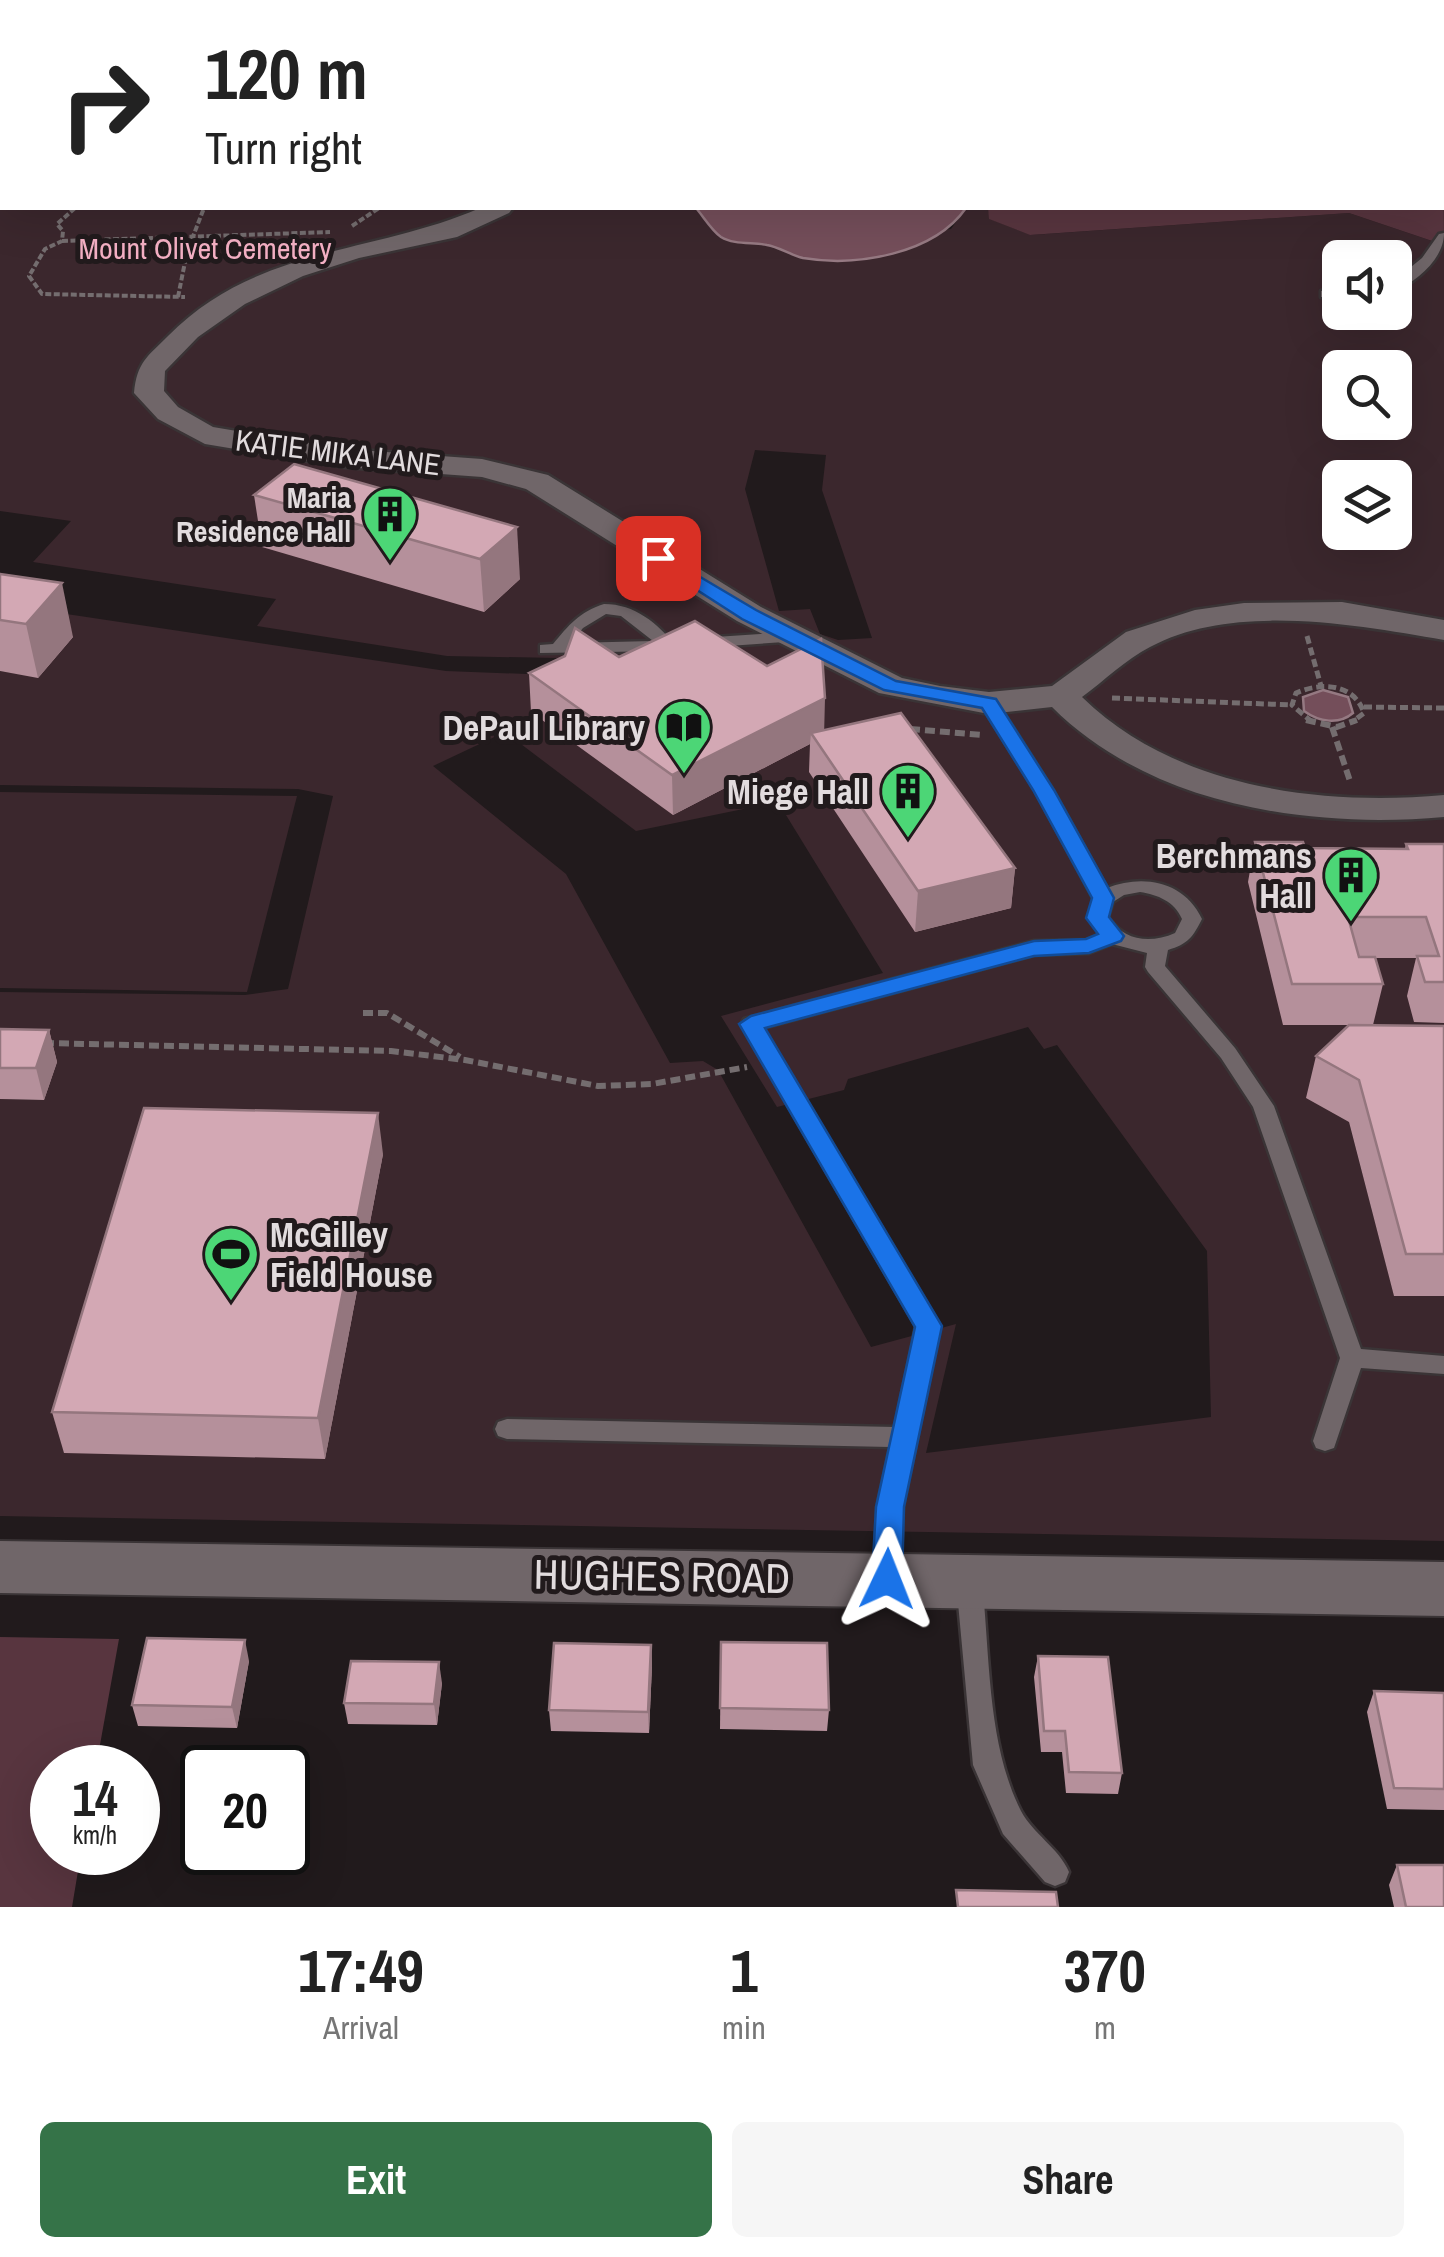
<!DOCTYPE html>
<html lang="en">
<head>
<meta charset="utf-8">
<style>
	body { margin:0; font-family:"Archivo Narrow",sans-serif; background:#f6f6f6; color:#222; height:100vh; display:flex; flex-direction:column; font-size:38px; white-space:nowrap }
	* { box-sizing:border-box; margin:0 }
	p { font-size:32px; color:#767676 }
	.icon { flex:none; width:55px; height:55px; fill:none; stroke:currentColor; stroke-width:2; stroke-linecap:round; stroke-linejoin:round }
	.map { position:relative; height:1907px; overflow:hidden }
	.sheet { display:flex; flex-direction:column; background:#fff; flex:1 }
	.sheet>* { flex:none }
	.top-card { position:absolute; left:0px; top:0px; width:1445px; height:210px; box-shadow:0 10px 40px #0002; background:#fff; color:#222; overflow:hidden }
	.fabs { position:absolute; left:1322px; top:240px; display:grid; gap:20px }
	.fabs a { display:grid; place-items:center; width:90px; height:90px; border-radius:15px; background:#fff; box-shadow:0 10px 40px #0002; font-size:50px }
	.speed { position:absolute; left:30px; top:1745px; display:flex; gap:20px; font-size:50px; font-weight:700; text-align:center }
	.speed>* { display:grid; place-content:center; width:130px; height:130px; border-radius:50%; background:#fff; box-shadow:0 10px 40px #0002; line-height:1 }
	.speed small { font-size:25px; font-weight:400 }
	.speed .limit { border:5px solid #111; border-radius:15px; background:#fff; color:#111 }
	.pin { position:absolute; display:grid; place-items:center; width:85px; height:85px; color:#fff; margin:-42px; border-radius:20px; box-shadow:0 5px 15px #0006 }
	.me { position:absolute; width:110px; margin:-55px; rotate:2deg; stroke-linejoin:round; filter:drop-shadow(0 0 8px #0008) }
	.turn { display:flex; align-items:center; gap:35px; height:210px; padding:0 40px; font-size:45px }
	.turn .icon { width:130px; height:130px; stroke-width:2.5 }
	.turn b { display:block; font-size:70px; line-height:85px }
	.eta { display:flex; justify-content:space-evenly; align-items:center; height:170px; text-align:center }
	.eta b { font-size:60px; font-weight:800; line-height:70px }
	.action { display:flex; gap:20px; margin-top:auto; padding:20px 40px }
	.action a { flex:1; height:115px; border-radius:15px; background:#357348; color:#fff; font-size:40px; font-weight:800; line-height:115px; text-align:center }
	.action a+a { background:#f6f6f6; color:#222 }
	.map>svg:first-child { display:block }
	.green { fill:#3b272d; fill-rule:evenodd }
	.forest { fill:#58353f }
	.water { fill:#744e5a; stroke:#957982; stroke-width:2.5 }
	.lines { fill:none; stroke-linecap:round; stroke-linejoin:round }
	.service-casing { stroke:#3a3436; stroke-width:5 }
	.minor-casing { stroke:#3a3436; stroke-width:5 }
	.tertiary-casing { stroke:#3a3436; stroke-width:4 }
	.trunk-casing { stroke:#3a3436; stroke-width:60 }
	.path-far2 { stroke:#746d6f; stroke-width:4; stroke-dasharray:6 2.5; stroke-linecap:butt }
	.path-far1 { stroke:#746d6f; stroke-width:5; stroke-dasharray:8 4; stroke-linecap:butt }
	.path { stroke:#746d6f; stroke-width:6; stroke-dasharray:10 5; stroke-linecap:butt }
	.service { fill:#706669; fill-rule:evenodd }
	.minor { fill:#706669; fill-rule:evenodd }
	.tertiary { fill:#706669; fill-rule:evenodd }
	.trunk { stroke:#cd5c86; stroke-width:55 }
	.wall { fill:#b5909b }
	.shaded-wall { fill:#94767e }
	.building { fill:#d3a8b4; stroke:#94767e; stroke-width:2.5 }
	.route { fill:#1a73e8; stroke:#114b97; stroke-width:2.5 }
	.labels { text-anchor:middle; dominant-baseline:central; stroke-width:10; stroke-linejoin:round; paint-order:stroke }
	.far-park-label { font-size:30px; fill:#f4b0c4; stroke:#211a1c }
	.far-street-label { font-size:30px; fill:#e2dcde; stroke:#211a1c }
	.far-poi-label { font-size:30px; font-weight:bold; fill:#e2dcde; stroke:#211a1c; text-anchor:end }
	.poi-label { font-size:35px; font-weight:bold; fill:#e2dcde; stroke:#211a1c; text-anchor:end }
	.near-street-label { font-size:42px; fill:#e2dcde; stroke:#211a1c }
</style>
</head>
<body>
<div class="map">
<svg width="1444" height="1907" viewBox="0 0 1444 1907">
	<rect width="100%" height="100%" fill="#211a1c"/>
	<!-- green -->
	<g class="green">
		<polygon points="301,0 1016,0 286,2"/>
		<path d="M0,50L2,208H696L719,236L772,245L781,251L951,229L966,208H988L990,219L1031,235L1349,213L1444,245V1067L1349,1122L1394,1295L1444,1296V1541L0,1516V1099L44,1100L0,1061V992L245,995L288,989L333,796L298,789L0,785V671L38,677L0,604L446,671L552,675L558,658L447,656L257,626L276,599L33,562L71,521L0,511ZM1340,258H1395V312H1340ZM1340,368H1395V422H1340ZM755,450L826,455L822,490L872,638L838,640L820,634L810,609L779,611L745,489ZM1340,478H1395V532H1340ZM505,732L636,831L778,802L883,973L721,1016L777,1107L844,1090L848,1079L1028,1027L1044,1049L1057,1045L1207,1251L1211,1417L926,1453L956,1324L871,1347L718,1070L703,1061L670,1063L566,874L433,766Z"/>
		<polygon points="0,792 297,796 247,992 0,988"/>
	</g>
	<!-- forest -->
	<g class="forest">
		<polygon points="1016,0 1444,0 1444,3 1008,2"/>
		<polygon points="1443,36 1444,245 1349,213 1030,235 989,219 988,208 1442,208"/>
		<polygon points="0,1637 119,1639 96,1767 52,1768 52,1852 81,1853 72,1907 0,1907"/>
	</g>
	<!-- water -->
	<g class="water">
		<path d="M696,208H966C934,254 857,267 803,258C790,255 779,247 767,245C753,242 734,245 721,237C712,231 703,216 696,208Z"/>
		<path d="M1323,690L1348,697L1353,713C1339,725 1319,722 1304,711L1303,697Z"/>
	</g>
	<g class="lines">
		<!-- service casing -->
		<g class="service-casing">
			<g id="service">
				<path d="M1444,233C1444,259 1417,281 1395,291V280L1422,258L1439,234Z"/>
				<polygon points="1326,290 1340,290 1340,298 1321,297 1321,291"/>
				<path d="M604,604C635,604 657,623 676,646L667,651L540,653V645L553,644C569,625 579,612 604,604ZM606,614L621,616L653,641L571,643L583,628Z"/>
				<polygon points="793,632 799,633 799,641 700,648 691,643 700,638"/>
				<path d="M989,698L995,699L1053,790L1107,888C1143,874 1184,881 1202,919C1193,937 1188,944 1168,950L1165,966L1235,1048L1274,1106L1361,1349L1444,1356V1374L1361,1368L1334,1448L1325,1451L1316,1448L1313,1441L1340,1358L1310,1271L1253,1107L1221,1058L1148,972L1145,967L1147,953L1112,944L1089,953L1034,955L763,1028L940,1326L903,1507L900,1579L896,1587L887,1590L878,1587L874,1579L877,1507L890,1447L507,1439L498,1436L495,1429L498,1422L507,1419L895,1427L916,1326L741,1024L744,1019L1034,941L1086,940L1100,934L1088,917L1094,900L1035,790L980,703ZM1140,892C1158,895 1174,901 1182,919L1175,933C1150,944 1124,941 1108,917L1113,902L1124,895Z"/>
				<path d="M969,1570L978,1573L982,1581C990,1655 987,1744 1021,1811C1033,1834 1059,1848 1069,1872L1065,1882L1055,1886L1045,1882L1003,1834L973,1765L956,1581L960,1573Z"/>
			</g>
		</g>
		<!-- minor casing -->
		<g class="minor-casing">
			<path id="minor" d="M480,208H513L509,213L457,237L359,258L303,276L245,304L198,337L165,371L164,391L178,407L213,427L345,449L482,459L548,475L761,607L902,678L940,686L989,692L1052,686L1126,632L1195,610L1244,603L1342,602L1444,620V640C1356,625 1233,602 1150,647C1126,659 1104,681 1082,697C1175,788 1320,806 1444,795V817C1310,829 1151,806 1052,707L989,714L879,693L737,621L526,489L482,477L345,467L205,444L158,419L134,393C137,362 147,357 168,336C256,246 375,254 480,208Z"/>
		</g>
		<!-- tertiary casing -->
		<g class="tertiary-casing">
			<polygon id="tertiary" points="0,1541 1444,1562 1444,1616 0,1593"/>
		</g>
		<!-- trunk casing -->
		<g class="trunk-casing">
			<g id="trunk">
				<polyline points="231,2 246,0"/>
				<polyline points="0,40 2,39"/>
			</g>
		</g>
		<!-- path-far2 -->
		<g class="path-far2">
			<polyline points="75,208 57,224 63,231 62,241 45,249 29,276 42,294 185,297"/>
			<polyline points="352,226 379,208"/>
			<polyline points="62,241 330,232"/>
			<polyline points="178,297 187,252 204,208"/>
		</g>
		<!-- path-far1 -->
		<g class="path-far1">
			<polyline points="1307,636 1321,686"/>
			<polyline points="1112,698 1292,705"/>
			<polyline points="1364,707 1444,708"/>
			<path d="M1312,722L1292,705L1296,693C1321,682 1354,683 1364,713L1352,722"/>
		</g>
		<!-- path -->
		<g class="path">
			<polyline points="1306,720 1337,727 1357,720"/>
			<polyline points="1332,727 1350,781"/>
			<polyline points="910,729 982,735"/>
			<polyline points="363,1013 387,1013 460,1057"/>
			<polyline points="44,1043 391,1051 465,1060 598,1086 652,1084 747,1067"/>
		</g>
		<!-- service -->
		<use href="#service" class="service"/>
		<!-- minor -->
		<use href="#minor" class="minor"/>
		<!-- tertiary -->
		<use href="#tertiary" class="tertiary"/>
		<!-- trunk -->
		<use href="#trunk" class="trunk"/>
	</g>
	<!-- wall -->
	<g class="wall">
		<polygon points="294,464 520,579 484,612 262,547 254,495"/>
		<polygon points="0,574 73,637 38,678 0,671"/>
		<polygon points="619,657 824,730 1015,868 1011,908 915,932 809,772 810,744 673,815 531,712 529,673"/>
		<polygon points="1255,842 1305,848 1405,849 1406,844 1444,844 1444,1023 1414,1022 1407,996 1416,958 1376,958 1383,984 1373,1025 1444,1026 1444,1296 1394,1296 1349,1122 1306,1098 1316,1056 1349,1025 1283,1025 1248,882"/>
		<polygon points="0,1029 49,1030 57,1062 44,1100 0,1099"/>
		<polygon points="383,1154 325,1459 64,1453 52,1412"/>
		<polygon points="721,1642 829,1710 827,1731 720,1729"/>
		<polygon points="651,1645 652,1666 649,1733 551,1731 549,1710"/>
		<polygon points="1038,1656 1122,1773 1118,1794 1066,1793 1062,1752 1041,1752 1034,1677"/>
		<polygon points="249,1661 237,1728 138,1726 132,1705"/>
		<polygon points="442,1683 437,1725 348,1724 344,1703"/>
		<polygon points="1374,1691 1444,1693 1444,1810 1387,1809 1367,1712"/>
		<polygon points="1397,1865 1444,1907 1394,1907 1389,1885"/>
	</g>
	<!-- shaded-wall -->
	<g class="shaded-wall">
		<polygon points="517,527 520,579 484,612 480,559"/>
		<polygon points="62,583 73,637 38,678 26,624"/>
		<polygon points="825,698 824,737 811,733 810,744 673,815 672,775"/>
		<polygon points="1015,868 1011,908 915,932 918,891"/>
		<polygon points="49,1030 57,1062 44,1100 36,1068"/>
		<polygon points="378,1113 383,1154 325,1459 318,1418"/>
		<polygon points="245,1640 249,1661 237,1728 232,1707"/>
		<polygon points="651,1645 652,1666 649,1733 648,1712"/>
		<polygon points="439,1662 442,1683 437,1725 434,1704"/>
	</g>
	<!-- building -->
	<g class="building">
		<polygon points="294,464 517,527 480,559 254,495"/>
		<polygon points="0,574 62,583 26,624 0,620"/>
		<polygon points="695,621 767,666 821,639 825,698 672,775 529,673 565,656 575,628 619,657"/>
		<polygon points="901,713 1015,868 918,891 811,733"/>
		<polygon points="1255,842 1303,842 1305,848 1408,849 1406,844 1444,844 1444,982 1425,982 1417,956 1439,956 1426,917 1348,917 1359,957 1375,957 1383,984 1292,984"/>
		<polygon points="1349,1025 1444,1026 1444,1254 1406,1254 1359,1080 1316,1056"/>
		<polygon points="0,1029 49,1030 36,1068 0,1068"/>
		<polygon points="144,1108 378,1113 318,1418 52,1412"/>
		<polygon points="147,1638 245,1640 232,1707 132,1705"/>
		<polygon points="721,1642 827,1643 829,1710 720,1708"/>
		<polygon points="554,1643 651,1645 648,1712 549,1710"/>
		<polygon points="1038,1656 1108,1657 1122,1773 1069,1772 1065,1731 1044,1731"/>
		<polygon points="351,1661 439,1662 434,1704 344,1703"/>
		<polygon points="1374,1691 1444,1693 1444,1789 1394,1788"/>
		<polygon points="1397,1865 1444,1865 1444,1907 1406,1907"/>
		<polygon points="956,1890 1056,1892 1058,1907 958,1907"/>
	</g>
	<!-- route -->
	<polygon class="route" points="658,552 756,610 896,681 996,699 1054,790 1114,898 1109,917 1124,936 1121,941 1089,953 1034,956 765,1028 942,1326 904,1507 902,1579 897,1588 887,1591 877,1588 872,1579 876,1507 915,1327 739,1024 751,1016 1034,941 1086,939 1098,934 1086,918 1092,898 1033,790 982,708 884,690 742,619 652,561 652,554"/>
	<!-- icons -->
	<defs>
		<g id="building-pin" transform="scale(2.875)"><path d="M0 17L-7.5 6A9.5 9.5 0 1 1 7.5 6Z" fill="#4cd676" stroke="#211a1c"/><path d="M-4-6H4V6H1V3H-1V6H-4ZM-2.5-4.3h1.7v1.8h-1.7ZM.8-4.3h1.7v1.8H.8ZM-2.5-1h1.7V.8h-1.7ZM.8-1h1.7V.8H.8Z" fill="#111"/></g>
		<g id="library-pin" transform="scale(2.875)"><path d="M0 17L-7.5 6A9.5 9.5 0 1 1 7.5 6Z" fill="#4cd676" stroke="#211a1c"/><path d="M-6-4Q-3-5.5-.7-3.5V5Q-3 3-6 4ZM6-4Q3-5.5 .7-3.5V5Q3 3 6 4Z" fill="#111"/></g>
		<g id="stadium-pin" transform="scale(2.875)"><path d="M0 17L-7.5 6A9.5 9.5 0 1 1 7.5 6Z" fill="#4cd676" stroke="#211a1c"/><path d="M0-5a6.5 5 0 1 0 0 10a6.5 5 0 1 0 0-10ZM-3.5-1.8h7v3.6h-7Z" fill="#111"/></g>
	</defs>
	<g fill-rule="evenodd">
		<use href="#building-pin" x="390" y="514"/>
		<use href="#library-pin" x="684" y="727"/>
		<use href="#building-pin" x="908" y="791"/>
		<use href="#building-pin" x="1351" y="875"/>
		<use href="#stadium-pin" x="231" y="1254"/>
	</g>
	<g class="labels">
		<!-- far-park labels -->
		<g class="far-park-label">
			<text x="205" y="248">Mount Olivet Cemetery</text>
		</g>
		<!-- far-street labels -->
		<g class="far-street-label">
			<text transform="translate(338 452) rotate(7)">KATIE MIKA LANE</text>
		</g>
		<!-- far-poi labels -->
		<g class="far-poi-label">
			<text x="351" y="497">Maria<tspan x="351" dy="34">Residence Hall</tspan></text>
		</g>
		<!-- poi labels -->
		<g class="poi-label">
			<text x="645" y="727">DePaul Library</text>
			<text x="869" y="791">Miege Hall</text>
			<text x="1312" y="855">Berchmans<tspan x="1312" dy="40">Hall</tspan></text>
			<text x="270" y="1234" text-anchor="start">McGilley<tspan x="270" dy="40">Field House</tspan></text>
		</g>
		<!-- near-street labels -->
		<g class="near-street-label">
			<text transform="translate(662 1576) rotate(1)">HUGHES ROAD</text>
		</g>
	</g>
</svg>
<div class="fabs">
<a><svg class="icon" aria-label="sound" viewBox="0 0 24 24"><path d="M4 9h4l5-4v14l-5-4H4zM17 9q2 3 0 6"/></svg></a>
<a><svg class="icon" aria-label="search" viewBox="0 0 24 24"><circle cx="10" cy="10" r="6"/><path d="M15 15l6 6"/></svg></a>
<a><svg class="icon" aria-label="layers" viewBox="0 0 24 24"><path d="M12 4l9 5-9 5-9-5zM3 14l9 5 9-5"/></svg></a>
</div>
<div class="speed"><div>14<small>km/h</small></div><div class="limit">20</div></div>
<div class="pin" style="left:658px;top:558px;background:#d93025"><svg class="icon" aria-label="arrive" viewBox="0 0 24 24"><path d="M6 21V4h12l-3 4 3 4H6"/></svg></div>
<svg class="me" style="left:887px;top:1579px" viewBox="-20 -20 40 40"><path d="M0-17L14 15 0 8-14 15z" fill="#1a73e8" stroke="#fff" stroke-width="4"/></svg>
<div class="top-card">
<div class="turn"><svg class="icon" aria-label="right" viewBox="0 0 24 24"><path d="M7 20v-9h11M14 6l5 5-5 5"/></svg><div><b>120 m</b>Turn right</div></div>
</div>
</div>
<section class="sheet">
<div class="eta">
<div><b>17:49</b><p>Arrival</p></div>
<div><b>1</b><p>min</p></div>
<div><b>370</b><p>m</p></div>
</div>
<div class="action"><a>Exit</a><a>Share</a></div>
</section>
</body>
</html>
